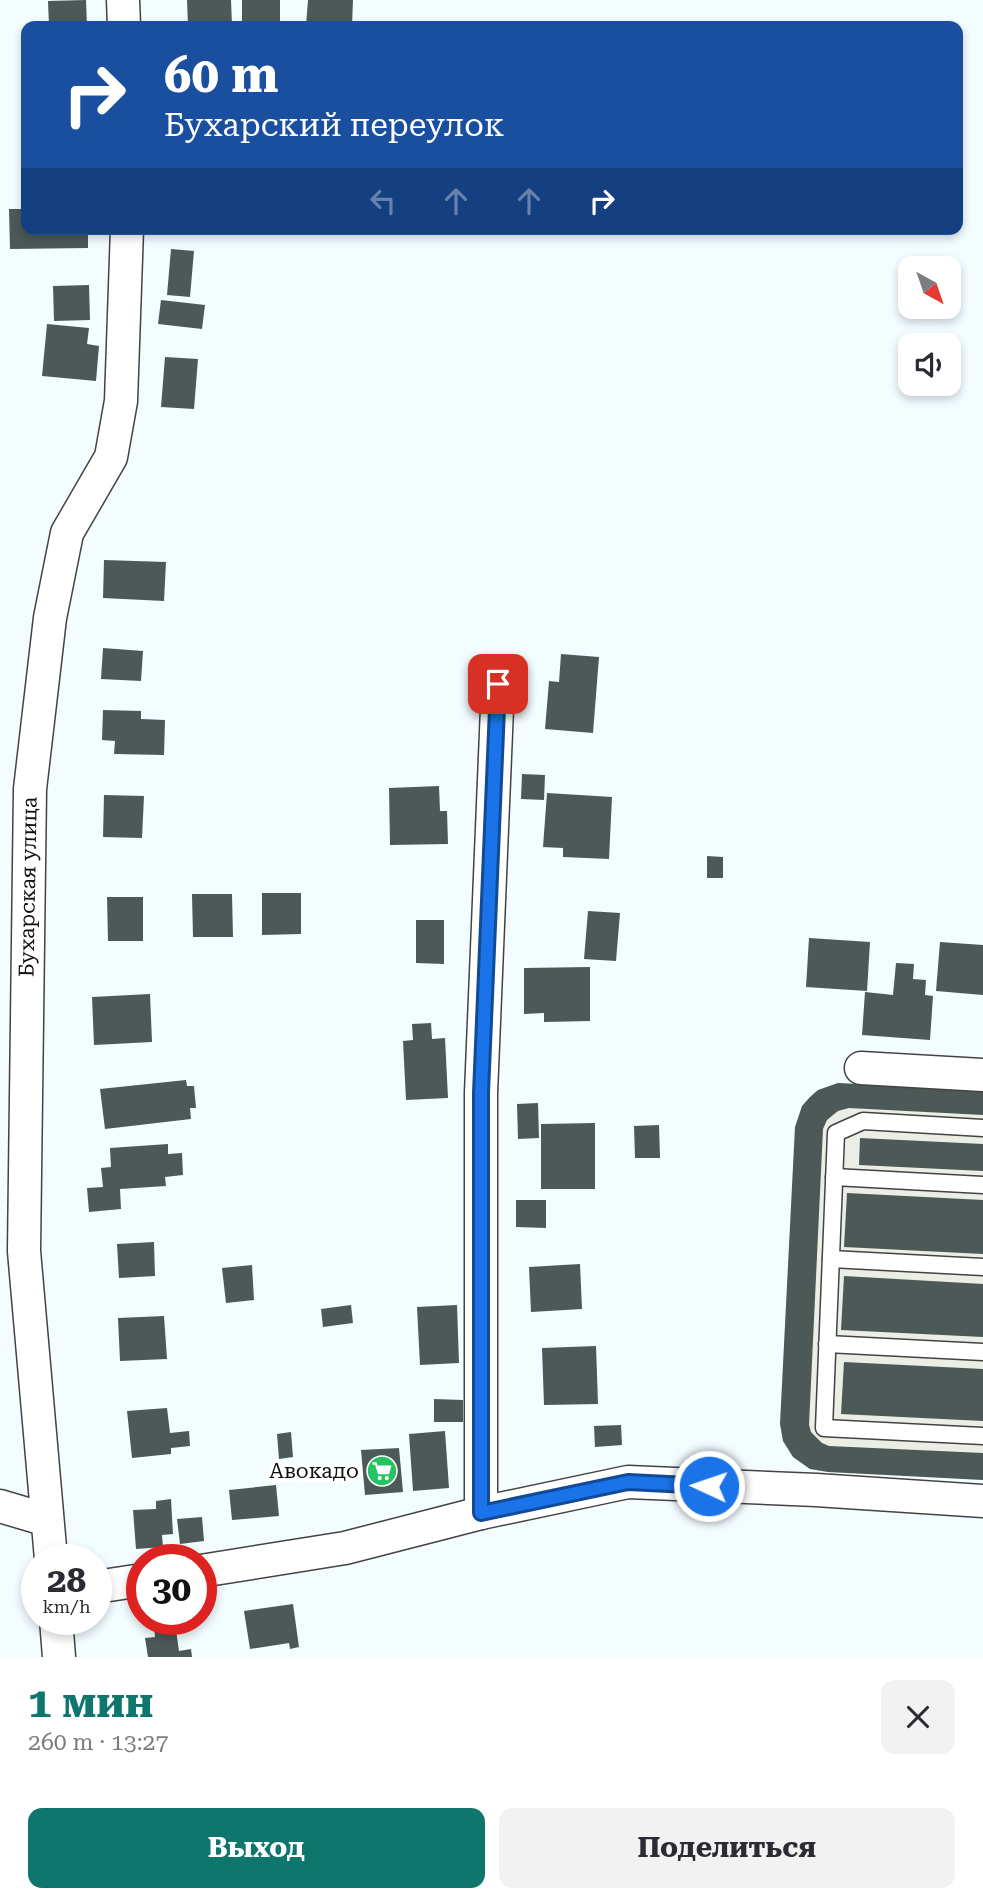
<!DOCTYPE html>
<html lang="ru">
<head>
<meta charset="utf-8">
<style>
	body { margin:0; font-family:"Roboto Serif",serif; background:#f2f2f3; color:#2b2b33; height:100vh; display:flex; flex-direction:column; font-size:26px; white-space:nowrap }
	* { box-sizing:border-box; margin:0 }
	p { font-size:23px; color:#7c7c81 }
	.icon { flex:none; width:38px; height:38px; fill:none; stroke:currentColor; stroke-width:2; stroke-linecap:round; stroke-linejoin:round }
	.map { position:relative; height:1657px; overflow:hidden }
	.drawer { display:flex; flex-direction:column; background:#fff; flex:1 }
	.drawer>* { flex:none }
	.hud { position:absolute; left:21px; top:21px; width:942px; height:214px; border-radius:14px; box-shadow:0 4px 10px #0003; background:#1a4fa0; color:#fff; overflow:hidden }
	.needle { width:46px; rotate:140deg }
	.controls { position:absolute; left:898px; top:256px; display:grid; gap:14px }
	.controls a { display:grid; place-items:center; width:63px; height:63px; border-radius:14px; background:#fff; box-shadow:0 4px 10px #0003; font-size:35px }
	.speed { position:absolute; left:21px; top:1544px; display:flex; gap:14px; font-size:35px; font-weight:700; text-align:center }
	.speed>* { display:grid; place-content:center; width:91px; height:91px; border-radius:50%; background:#fff; box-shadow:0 4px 10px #0003; line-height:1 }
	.speed small { font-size:18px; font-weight:400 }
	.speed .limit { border:10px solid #d22; background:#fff; color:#111 }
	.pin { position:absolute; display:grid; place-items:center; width:60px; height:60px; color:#fff; margin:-30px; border-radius:14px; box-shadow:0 4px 10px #0006 }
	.me { position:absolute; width:77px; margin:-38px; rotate:273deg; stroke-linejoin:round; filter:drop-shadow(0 0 5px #0008) }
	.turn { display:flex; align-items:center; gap:24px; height:147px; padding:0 28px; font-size:32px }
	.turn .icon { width:91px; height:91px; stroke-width:2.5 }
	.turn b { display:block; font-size:49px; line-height:60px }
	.lanes { display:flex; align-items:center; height:66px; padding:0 28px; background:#0003; justify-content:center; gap:35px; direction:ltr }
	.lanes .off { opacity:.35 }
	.round { display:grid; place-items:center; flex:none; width:74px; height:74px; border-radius:14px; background:#f2f2f3 }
	.summary { display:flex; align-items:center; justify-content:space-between; height:119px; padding:0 28px }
	h1 { font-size:42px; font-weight:700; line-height:52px; color:#0f766e }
	.primary-button { display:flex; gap:14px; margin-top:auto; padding:14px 28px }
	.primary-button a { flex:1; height:80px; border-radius:14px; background:#0f766e; color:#fff; font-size:28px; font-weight:700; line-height:80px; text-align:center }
	.primary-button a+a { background:#f2f2f3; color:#2b2b33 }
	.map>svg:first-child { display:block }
	.industrial { fill:#ebeee5 }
	.building { fill:#4c5957 }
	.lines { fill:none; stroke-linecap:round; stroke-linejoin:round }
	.service-casing { stroke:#434343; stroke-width:19 }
	.minor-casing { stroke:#434343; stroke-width:35 }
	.service { stroke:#fff; stroke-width:16 }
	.minor { stroke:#fff; stroke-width:32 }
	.route-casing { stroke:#114b97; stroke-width:18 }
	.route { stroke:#1a73e8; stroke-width:12 }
	.labels { text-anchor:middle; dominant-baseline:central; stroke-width:7; stroke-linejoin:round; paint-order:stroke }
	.street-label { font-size:21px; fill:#101010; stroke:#fff }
	.poi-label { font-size:21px; fill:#101010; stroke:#fff; text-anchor:end }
</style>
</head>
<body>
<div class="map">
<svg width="983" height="1657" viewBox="0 0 983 1657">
	<rect width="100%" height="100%" fill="#f3fcff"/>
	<!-- industrial -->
	<polygon class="industrial" points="838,1083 983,1090 983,1480 828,1472 810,1469 793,1457 783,1441 780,1424 795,1127 802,1106 810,1097 818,1090"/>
	<!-- building -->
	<g class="building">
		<polygon points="86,0 87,26 49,26 48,1"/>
		<polygon points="187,0 231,0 232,26 188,26"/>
		<rect x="242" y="0" width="38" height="26"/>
		<polygon points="308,0 353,0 352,26 306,26"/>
		<polygon points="9,209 26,209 26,229 88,229 88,248 10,249"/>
		<polygon points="171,249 194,251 190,297 167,295"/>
		<polygon points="89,285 90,320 54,321 53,286"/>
		<polygon points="161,300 205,305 202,329 158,324"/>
		<polygon points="47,324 89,328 87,344 99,346 96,381 42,376"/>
		<polygon points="165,357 198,359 194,409 161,407"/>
		<polygon points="104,560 166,562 164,601 103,598"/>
		<polygon points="103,648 143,651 141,681 101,679"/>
		<polygon points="561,654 599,657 593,733 545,729 549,681 559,682"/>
		<polygon points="103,710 141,711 141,719 165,720 164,755 114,754 115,741 102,740"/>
		<polygon points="522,774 545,775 544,800 521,799"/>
		<polygon points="439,786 440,811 447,811 448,844 390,845 389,788"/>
		<polygon points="547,793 612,797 609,859 563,857 563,848 543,847"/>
		<polygon points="104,795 144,796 142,838 103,837"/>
		<polygon points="707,856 723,857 723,878 707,878"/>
		<polygon points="262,893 301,893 301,934 262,935"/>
		<polygon points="192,894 232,894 233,937 193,937"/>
		<polygon points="107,897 143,897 143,941 108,941"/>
		<polygon points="588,911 620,913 616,961 584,959"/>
		<polygon points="416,920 444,920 444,964 416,963"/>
		<polygon points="809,938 870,942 867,991 806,987"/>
		<polygon points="940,942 983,945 983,995 936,991"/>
		<polygon points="896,963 914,964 913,979 926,980 925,995 933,996 930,1040 862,1035 865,992 893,995"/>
		<polygon points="590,967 590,1021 544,1022 544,1013 524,1014 524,968"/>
		<polygon points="150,994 152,1042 94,1045 92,997"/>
		<polygon points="431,1023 432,1039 445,1038 448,1098 406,1100 403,1041 413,1040 412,1024"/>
		<polygon points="186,1080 187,1086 194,1086 196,1108 190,1108 191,1119 105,1129 100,1089"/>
		<polygon points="838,1083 983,1090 983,1115 849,1108 838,1111 827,1120 823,1129 809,1425 811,1432 822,1443 829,1446 983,1453 983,1480 828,1472 810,1469 793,1457 783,1441 780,1424 795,1127 802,1106 810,1097 818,1090"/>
		<polygon points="538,1103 539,1138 518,1139 517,1104"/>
		<polygon points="595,1123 595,1189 541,1189 541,1124"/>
		<polygon points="659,1125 660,1158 635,1158 634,1126"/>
		<polygon points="860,1138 983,1144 983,1171 859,1165"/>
		<polygon points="168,1144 168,1154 182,1153 183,1175 165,1177 166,1186 120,1189 121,1209 89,1212 87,1188 103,1187 101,1168 111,1167 110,1148"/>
		<polygon points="847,1193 983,1200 983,1254 844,1247"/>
		<polygon points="516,1200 546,1200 546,1228 516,1227"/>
		<polygon points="154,1242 155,1276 119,1278 117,1244"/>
		<polygon points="580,1264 582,1309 531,1312 529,1267"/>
		<polygon points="252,1265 254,1300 226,1303 222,1268"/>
		<polygon points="844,1276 983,1284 983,1337 841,1330"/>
		<polygon points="351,1305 353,1323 323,1327 321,1309"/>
		<polygon points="457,1305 459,1363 420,1365 417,1307"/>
		<polygon points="164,1316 167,1359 120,1361 118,1318"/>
		<polygon points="596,1346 598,1404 544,1405 542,1348"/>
		<polygon points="844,1362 983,1369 983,1421 841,1414"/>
		<polygon points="434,1399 463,1400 463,1422 434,1422"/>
		<polygon points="167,1408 170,1433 189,1431 190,1446 171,1448 171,1454 132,1458 127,1411"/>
		<polygon points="621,1425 622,1445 595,1447 594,1426"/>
		<polygon points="445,1431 449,1488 413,1491 409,1434"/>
		<polygon points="291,1432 293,1457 279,1459 277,1434"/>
		<polygon points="399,1448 403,1492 365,1495 361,1450"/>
		<polygon points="276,1485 279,1516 232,1520 229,1490"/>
		<polygon points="171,1499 173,1534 162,1535 163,1547 136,1549 133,1510 156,1509 156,1501"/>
		<polygon points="202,1517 204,1541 180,1544 177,1519"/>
		<polygon points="293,1604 299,1647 290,1649 289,1643 250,1649 244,1611"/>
		<polygon points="175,1623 179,1651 191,1649 192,1657 148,1657 145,1638 155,1637 154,1626"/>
	</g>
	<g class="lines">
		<!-- service casing -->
		<g class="service-casing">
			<g id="service">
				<polyline points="983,1128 863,1121 836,1133 824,1428 983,1436"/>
				<polyline points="834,1177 983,1185"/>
				<polyline points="831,1259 983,1267"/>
				<polyline points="827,1344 983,1352"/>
			</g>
		</g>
		<!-- minor casing -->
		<g class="minor-casing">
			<g id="minor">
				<polyline points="123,0 124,26"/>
				<polyline points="861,1068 983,1075"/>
				<polyline points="0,1506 47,1520"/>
				<polyline points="481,1513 481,1093 498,684"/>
				<polyline points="51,1559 24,1251 30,789 50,618 67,533 111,457 121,401 127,229"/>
				<polyline points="201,1571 345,1548 481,1513 628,1482 816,1490 983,1501"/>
				<polyline points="96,1587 142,1580"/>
				<polyline points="56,1619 59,1657"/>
			</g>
		</g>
		<!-- service -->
		<use href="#service" class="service"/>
		<!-- minor -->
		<use href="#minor" class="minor"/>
	</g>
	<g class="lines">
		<!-- route casing -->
		<g class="route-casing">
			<polyline id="route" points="498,684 481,1093 481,1513 628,1482 709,1486"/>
		</g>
		<!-- route -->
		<use href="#route" class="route"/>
	</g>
	<!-- icons -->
	<defs>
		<g id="supermarket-disc" transform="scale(1.575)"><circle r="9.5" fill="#26c363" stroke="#fff"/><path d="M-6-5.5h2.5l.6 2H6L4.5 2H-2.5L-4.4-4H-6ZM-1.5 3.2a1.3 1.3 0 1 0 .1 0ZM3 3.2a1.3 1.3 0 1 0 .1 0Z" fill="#fff"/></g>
	</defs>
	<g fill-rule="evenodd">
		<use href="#supermarket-disc" x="382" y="1471"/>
	</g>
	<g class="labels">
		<!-- street labels -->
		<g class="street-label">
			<text transform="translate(28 887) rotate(-89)">Бухарская улица</text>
		</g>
		<!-- poi labels -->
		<g class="poi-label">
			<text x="359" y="1471">Авокадо</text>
		</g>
	</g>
</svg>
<div class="controls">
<a><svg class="needle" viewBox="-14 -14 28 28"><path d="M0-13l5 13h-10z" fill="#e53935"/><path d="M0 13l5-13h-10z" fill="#7c7c81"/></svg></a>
<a><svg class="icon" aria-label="sound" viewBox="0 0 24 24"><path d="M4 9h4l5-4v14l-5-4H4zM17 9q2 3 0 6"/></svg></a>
</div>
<div class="speed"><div>28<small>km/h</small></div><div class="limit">30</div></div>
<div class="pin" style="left:498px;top:684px;background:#d93025"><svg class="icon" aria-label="arrive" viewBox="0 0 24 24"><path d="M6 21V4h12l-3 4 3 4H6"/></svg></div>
<svg class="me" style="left:709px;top:1486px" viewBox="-20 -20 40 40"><circle r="17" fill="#1a73e8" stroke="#fff" stroke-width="3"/><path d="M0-11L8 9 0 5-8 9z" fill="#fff"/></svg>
<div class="hud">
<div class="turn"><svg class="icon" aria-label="right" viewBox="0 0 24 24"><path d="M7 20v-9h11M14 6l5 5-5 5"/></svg><div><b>60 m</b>Бухарский переулок</div></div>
<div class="lanes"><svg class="icon off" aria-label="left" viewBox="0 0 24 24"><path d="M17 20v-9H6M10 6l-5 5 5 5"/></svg><svg class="icon off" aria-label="ahead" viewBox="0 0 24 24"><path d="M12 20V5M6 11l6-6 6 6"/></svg><svg class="icon off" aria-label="ahead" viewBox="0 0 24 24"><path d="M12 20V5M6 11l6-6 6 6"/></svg><svg class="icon" aria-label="right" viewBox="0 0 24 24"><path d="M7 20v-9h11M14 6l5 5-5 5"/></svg></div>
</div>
</div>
<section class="drawer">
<div class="summary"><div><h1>1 мин</h1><p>260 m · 13:27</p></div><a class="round"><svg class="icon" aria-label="close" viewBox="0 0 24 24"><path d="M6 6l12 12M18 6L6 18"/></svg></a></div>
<div class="primary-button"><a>Выход</a><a>Поделиться</a></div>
</section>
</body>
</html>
